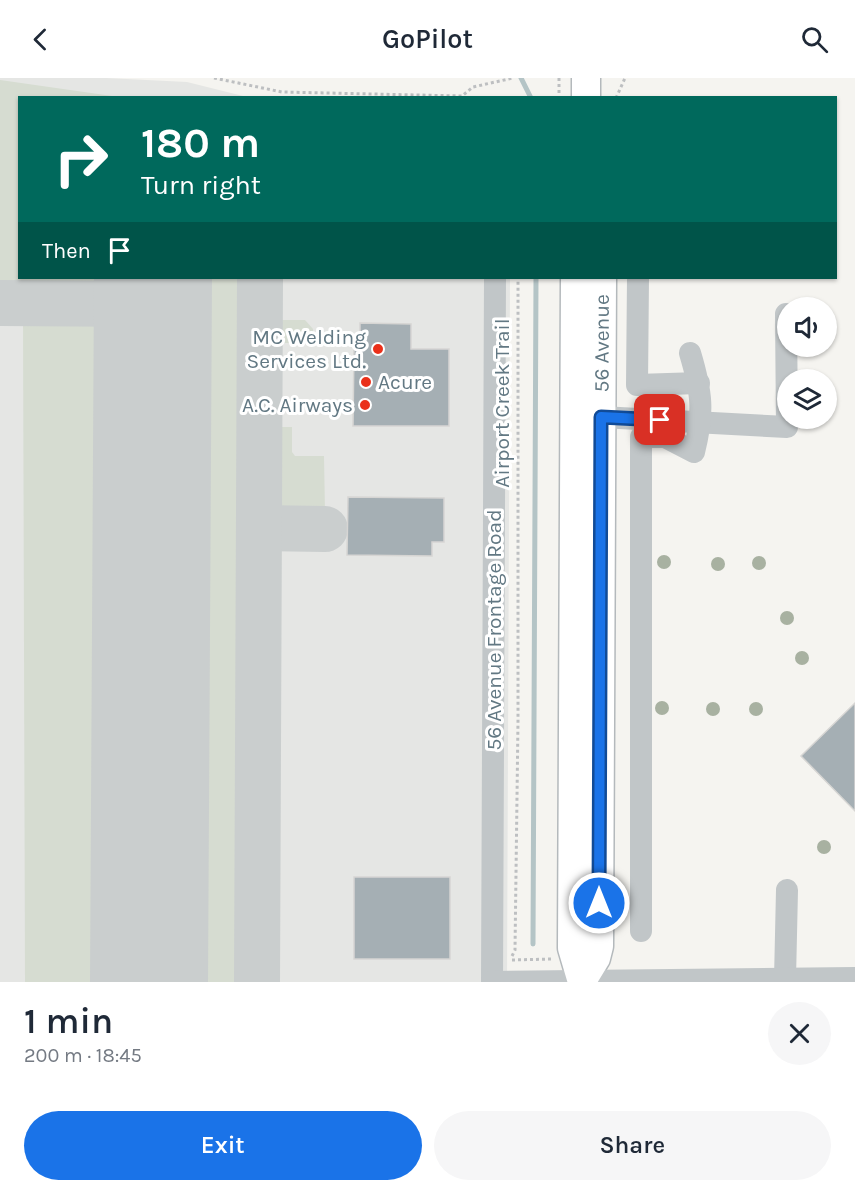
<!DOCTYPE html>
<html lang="en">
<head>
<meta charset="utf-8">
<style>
	body { margin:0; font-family:Karla,sans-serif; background:#f6f6f7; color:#1f2937; height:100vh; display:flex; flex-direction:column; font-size:22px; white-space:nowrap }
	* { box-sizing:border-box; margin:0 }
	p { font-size:20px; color:#747a83 }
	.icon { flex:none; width:33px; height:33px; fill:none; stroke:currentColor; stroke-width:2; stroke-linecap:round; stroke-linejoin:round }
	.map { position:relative; height:904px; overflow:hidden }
	.details { display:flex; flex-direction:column; background:#fff; flex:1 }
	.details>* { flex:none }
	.banner { position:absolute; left:18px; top:18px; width:819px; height:183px; border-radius:0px; box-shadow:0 2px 4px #0004; background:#00695c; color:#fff; overflow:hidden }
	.tools { position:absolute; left:777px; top:219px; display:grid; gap:12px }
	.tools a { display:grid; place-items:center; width:60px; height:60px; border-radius:50%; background:#fff; box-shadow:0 2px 4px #0004; font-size:30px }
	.pin { position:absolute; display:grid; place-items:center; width:51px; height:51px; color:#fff; margin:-26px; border-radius:12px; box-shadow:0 3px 9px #0006 }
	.me { position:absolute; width:66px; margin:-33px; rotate:0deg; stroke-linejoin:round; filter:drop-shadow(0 0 4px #0008) }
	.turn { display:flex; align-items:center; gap:21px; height:126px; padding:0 24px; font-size:27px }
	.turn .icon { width:78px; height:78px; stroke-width:2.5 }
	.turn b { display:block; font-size:42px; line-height:51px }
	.then { display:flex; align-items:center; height:57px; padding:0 24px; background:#0003; gap:12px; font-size:22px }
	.round { display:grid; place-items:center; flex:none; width:63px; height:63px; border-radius:32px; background:#f6f6f7 }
	.headline { display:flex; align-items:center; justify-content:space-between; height:102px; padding:0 24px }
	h1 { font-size:36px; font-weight:600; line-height:45px }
	.button { display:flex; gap:12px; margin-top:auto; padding:12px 24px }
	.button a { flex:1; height:69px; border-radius:36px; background:#1a73e8; color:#fff; font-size:24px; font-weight:600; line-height:69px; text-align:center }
	.button a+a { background:#f6f6f7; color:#1f2937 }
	header { display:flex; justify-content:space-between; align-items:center; height:78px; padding:0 24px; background:#fff; font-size:27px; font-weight:600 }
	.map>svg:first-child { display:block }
	.built { fill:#e5e6e4 }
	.green { fill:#d6dcd1 }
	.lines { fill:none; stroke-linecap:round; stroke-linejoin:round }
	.stream { stroke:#b4c4c6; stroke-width:5 }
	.taxiway { stroke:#cacece; stroke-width:46 }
	.runway { stroke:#cacece; stroke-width:118 }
	.building { fill:#a5afb4; stroke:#d6d5d3; stroke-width:1.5 }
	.major-casing { stroke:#b4b9bc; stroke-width:31 }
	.path { stroke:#bdbfc1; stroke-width:3; stroke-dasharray:3 3; stroke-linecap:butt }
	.minor { stroke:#c1c6c8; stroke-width:22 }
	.major { stroke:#fff; stroke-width:28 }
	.tree { fill:#a8b1a1 }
	.route-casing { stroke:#114b97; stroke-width:15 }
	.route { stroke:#1a73e8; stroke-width:10 }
	.poi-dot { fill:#ea301a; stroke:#fff; stroke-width:2 }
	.labels { text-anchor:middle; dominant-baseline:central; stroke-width:6; stroke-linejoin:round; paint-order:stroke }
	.poi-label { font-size:21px; fill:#627883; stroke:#fff; text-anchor:end }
	.street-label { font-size:21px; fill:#627883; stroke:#fff }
</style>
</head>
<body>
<header><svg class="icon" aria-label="back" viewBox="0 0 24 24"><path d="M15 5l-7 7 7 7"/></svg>GoPilot<svg class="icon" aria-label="search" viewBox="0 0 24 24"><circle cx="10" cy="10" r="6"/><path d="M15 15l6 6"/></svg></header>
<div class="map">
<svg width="855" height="904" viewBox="0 0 855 904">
	<rect width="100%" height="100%" fill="#f5f4f0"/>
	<!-- built -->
	<polygon class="built" points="0,0 106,0 187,4 247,19 20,20 20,200 510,200 507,904 0,904"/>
	<!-- green -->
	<g class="green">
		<polygon points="0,2 119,19 20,20 20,200 124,200 123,212 23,211 0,205"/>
		<polygon points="184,200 252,200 247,904 180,904"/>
		<polygon points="123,239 119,904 25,904 23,240"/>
		<polygon points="278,242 305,242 313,251 313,265 278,265"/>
		<polygon points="277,349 292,349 292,374 295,378 324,378 325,434 317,443 276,442"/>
	</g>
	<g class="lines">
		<!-- stream -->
		<g class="stream">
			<polyline points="521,0 531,20"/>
			<polyline points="533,866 536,200"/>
		</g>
		<!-- taxiway -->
		<g class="taxiway">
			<polyline points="0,225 153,226"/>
			<polyline points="259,450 325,451"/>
			<polyline points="257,904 260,200"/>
		</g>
		<!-- runway -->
		<polyline class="runway" points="149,904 153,200"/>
	</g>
	<!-- building -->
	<g class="building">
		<polygon points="360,245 411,246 411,271 449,271 449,348 353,348 354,269 360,269"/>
		<polygon points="348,419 444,420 444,464 432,464 432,478 347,477"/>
		<polygon points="855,625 855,733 801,678"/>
		<rect x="354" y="799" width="96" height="82"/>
	</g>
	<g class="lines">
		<!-- major casing -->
		<g class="major-casing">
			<g id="major">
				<polyline points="586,0 586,20"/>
				<polyline points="575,200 572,870 582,904"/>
				<path id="s1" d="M582,903L596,880L599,868L602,200"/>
			</g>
		</g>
		<!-- path -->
		<g class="path">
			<polyline points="214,0 282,14 462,18 473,9 513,0"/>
			<polyline points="559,0 559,20"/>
			<polyline points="616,20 625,0"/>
			<polyline points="512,878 515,872 518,643 518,200"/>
			<polyline points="512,882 551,881"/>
		</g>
		<!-- minor -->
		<g class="minor">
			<polyline points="638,200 637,307 699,305"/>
			<polyline points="601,339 787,349 786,236"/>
			<path d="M641,853V359H665L694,374C704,334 702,315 690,275"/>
			<polyline points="785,901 787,812"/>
			<polyline points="492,904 495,200"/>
			<polyline points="492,904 855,900"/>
		</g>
		<!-- major -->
		<use href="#major" class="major"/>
	</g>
	<!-- trees -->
	<g class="tree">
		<circle cx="664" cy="484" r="7"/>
		<circle cx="759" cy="485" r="7"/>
		<circle cx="718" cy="486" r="7"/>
		<circle cx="787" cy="540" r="7"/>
		<circle cx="802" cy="580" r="7"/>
		<circle cx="662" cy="630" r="7"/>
		<circle cx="713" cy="631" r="7"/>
		<circle cx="756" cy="631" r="7"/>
		<circle cx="824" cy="769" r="7"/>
	</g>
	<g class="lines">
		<!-- route casing -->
		<g class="route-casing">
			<polyline id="route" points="599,825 601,339 660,342"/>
		</g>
		<!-- route -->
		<use href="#route" class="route"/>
	</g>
	<!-- markers -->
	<g class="poi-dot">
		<circle cx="378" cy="271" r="6"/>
		<circle cx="366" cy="304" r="6"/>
		<circle cx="365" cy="327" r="6"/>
	</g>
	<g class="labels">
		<!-- poi labels -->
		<g class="poi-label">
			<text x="366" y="259">MC Welding<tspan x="366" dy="24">Services Ltd.</tspan></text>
			<text x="378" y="304" text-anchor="start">Acure</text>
			<text x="353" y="327">A.C. Airways</text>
		</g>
		<!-- street labels -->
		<g class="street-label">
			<text stroke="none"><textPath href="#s1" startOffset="642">56 Avenue</textPath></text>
			<text transform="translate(502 325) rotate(-90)">Airport Creek Trail</text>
			<text transform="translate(494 552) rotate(-90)">56 Avenue Frontage Road</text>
		</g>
	</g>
</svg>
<div class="tools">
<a><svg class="icon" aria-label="sound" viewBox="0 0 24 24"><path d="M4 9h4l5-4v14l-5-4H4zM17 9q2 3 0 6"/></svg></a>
<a><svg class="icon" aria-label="layers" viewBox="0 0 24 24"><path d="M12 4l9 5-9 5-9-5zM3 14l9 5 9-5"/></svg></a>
</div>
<div class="pin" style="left:660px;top:342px;background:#d93025"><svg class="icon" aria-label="arrive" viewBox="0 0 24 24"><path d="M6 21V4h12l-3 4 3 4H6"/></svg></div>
<svg class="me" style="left:599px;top:825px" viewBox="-20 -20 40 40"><circle r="17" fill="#1a73e8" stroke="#fff" stroke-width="3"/><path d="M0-11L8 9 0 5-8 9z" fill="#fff"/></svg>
<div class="banner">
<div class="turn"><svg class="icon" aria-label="right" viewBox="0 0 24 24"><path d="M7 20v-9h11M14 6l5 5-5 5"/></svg><div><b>180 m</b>Turn right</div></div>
<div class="then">Then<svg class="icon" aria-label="arrive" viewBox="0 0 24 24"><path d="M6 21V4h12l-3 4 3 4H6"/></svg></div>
</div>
</div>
<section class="details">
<div class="headline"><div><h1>1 min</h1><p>200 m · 18:45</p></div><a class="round"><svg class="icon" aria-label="close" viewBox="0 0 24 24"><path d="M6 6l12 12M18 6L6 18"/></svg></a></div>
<div class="button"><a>Exit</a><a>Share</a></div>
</section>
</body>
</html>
